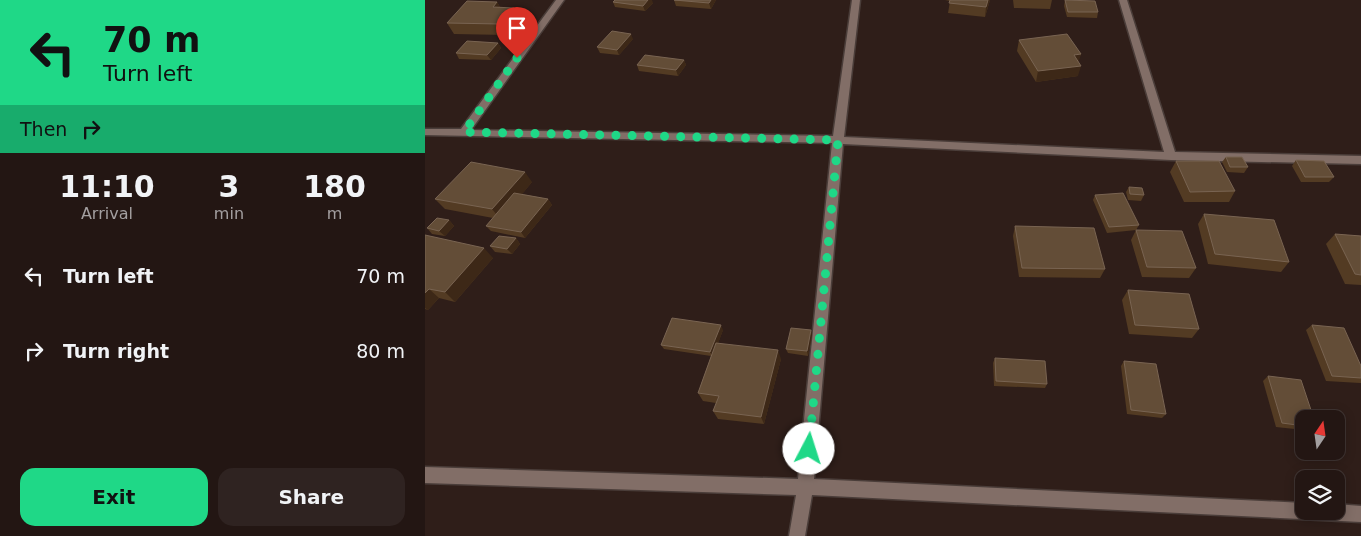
<!DOCTYPE html>
<html lang="en">
<head>
<meta charset="utf-8">
<style>
	body { margin:0; font-family:"DejaVu Sans",sans-serif; background:#2f2321; color:#f1f3f6; height:100vh; display:flex; flex-direction:column; font-size:19px; white-space:nowrap }
	* { box-sizing:border-box; margin:0 }
	p { font-size:16px; color:#a39fa0 }
	.icon { flex:none; width:28px; height:28px; fill:none; stroke:currentColor; stroke-width:2; stroke-linecap:round; stroke-linejoin:round }
	.map { position:relative; flex:1; overflow:hidden }
	.sheet { display:flex; flex-direction:column; background:#231613; width:425px }
	.sheet>* { flex:none }
	.guide { background:#1fd887; color:#111; overflow:hidden }
	.needle { width:32px; rotate:13deg }
	.buttons { position:absolute; left:870px; top:410px; display:grid; gap:10px }
	.buttons a { display:grid; place-items:center; width:50px; height:50px; border-radius:10px; background:#231613; box-shadow:0 2px 12px #0003,0 0 0 1px #403533; font-size:25px }
	.pin { position:absolute; display:grid; place-items:center; width:42px; height:42px; color:#fff; margin:-51px -21px; border-radius:50% 50% 50% 0; rotate:-45deg; box-shadow:0 0 5px #0007 }
	.pin .icon { rotate:45deg }
	.me { position:absolute; width:55px; margin:-28px; rotate:5deg; stroke-linejoin:round; filter:drop-shadow(0 0 4px #0008) }
	.turn { display:flex; align-items:center; gap:18px; height:105px; padding:0 20px; font-size:22px }
	.turn .icon { width:65px; height:65px; stroke-width:2.5 }
	.turn b { display:block; font-size:35px; line-height:42px }
	.then { display:flex; align-items:center; height:48px; padding:0 20px; background:#0003; gap:10px; font-size:19px }
	.eta { display:flex; justify-content:space-evenly; align-items:center; height:85px; text-align:center }
	.eta b { font-size:30px; font-weight:800; line-height:35px }
	.action { display:flex; gap:10px; margin-top:auto; padding:10px 20px }
	.action a { flex:1; height:58px; border-radius:15px; background:#1fd887; color:#111; font-size:20px; font-weight:800; line-height:58px; text-align:center }
	.action a+a { background:#2f2321; color:#f1f3f6 }
	ul { padding:0; list-style:none }
	li { display:flex; align-items:center; gap:15px; height:75px; padding:0 20px }
	li div { flex:1 }
	li b { display:block; font-size:19px }
	li em { font-style:normal }
	main { display:flex; flex:1; min-height:0 }
	.map>svg:first-child { display:block }
	.lines { fill:none; stroke-linecap:round; stroke-linejoin:round }
	.street-casing { stroke:#4a3d39; stroke-width:3 }
	.street { fill:#826e67; fill-rule:evenodd }
	.wall { fill:#533b23 }
	.shaded-wall { fill:#3d2817 }
	.building { fill:#634d37; stroke:#796452 }
	.route { stroke:#1fd887; stroke-width:9; stroke-dasharray:0 16.2 }
</style>
</head>
<body>
<main>
<section class="sheet">
<div class="guide">
<div class="turn"><svg class="icon" aria-label="left" viewBox="0 0 24 24"><path d="M17 20v-9H6M10 6l-5 5 5 5"/></svg><div><b>70 m</b>Turn left</div></div>
<div class="then">Then<svg class="icon" aria-label="right" viewBox="0 0 24 24"><path d="M7 20v-9h11M14 6l5 5-5 5"/></svg></div>
</div>
<div class="eta">
<div><b>11:10</b><p>Arrival</p></div>
<div><b>3</b><p>min</p></div>
<div><b>180</b><p>m</p></div>
</div>
<ul>
<li><svg class="icon" aria-label="left" viewBox="0 0 24 24"><path d="M17 20v-9H6M10 6l-5 5 5 5"/></svg><div><b>Turn left</b></div><em>70 m</em></li>
<li><svg class="icon" aria-label="right" viewBox="0 0 24 24"><path d="M7 20v-9h11M14 6l5 5-5 5"/></svg><div><b>Turn right</b></div><em>80 m</em></li>
</ul>
<div class="action"><a>Exit</a><a>Share</a></div>
</section>
<div class="map">
<svg width="936" height="536" viewBox="0 0 936 536">
	<rect width="100%" height="100%" fill="#2f1e19"/>
	<g class="lines">
		<!-- street casing -->
		<g class="street-casing">
			<polygon id="street" points="131,0 139,0 46,130 408,136 427,0 435,0 419,137 739,152 694,0 702,0 750,152 936,156 936,164 746,160 418,144 389,479 879,503 879,511 911,511 911,504 936,506 936,522 387,495 380,536 364,536 371,495 0,483 0,467 373,479 407,143 0,135 0,129 36,129"/>
		</g>
		<!-- street -->
		<use href="#street" class="street"/>
	</g>
	<!-- wall -->
	<g class="wall">
		<polygon points="249,0 291,0 286,9 251,6"/>
		<polygon points="520,0 565,0 560,17 523,13 525,1"/>
		<polygon points="588,0 627,0 625,9 589,8"/>
		<polygon points="640,0 673,12 672,18 642,17 639,6"/>
		<polygon points="72,2 75,7 94,18 81,35 29,34 22,23"/>
		<polygon points="188,2 228,3 220,11 190,7"/>
		<polygon points="208,39 194,55 175,53 172,47"/>
		<polygon points="594,40 656,54 653,61 653,76 611,82 592,51"/>
		<polygon points="73,43 76,48 66,60 34,59 31,53"/>
		<polygon points="259,60 261,65 253,76 214,71 212,65"/>
		<polygon points="801,157 823,167 819,173 802,172 797,162"/>
		<polygon points="871,160 909,177 904,182 876,182 867,166"/>
		<polygon points="751,161 810,191 804,202 759,202 745,172"/>
		<polygon points="107,182 97,194 123,199 127,205 100,238 66,231 61,226 68,218 20,209 10,199"/>
		<polygon points="704,187 719,195 716,201 703,200 701,192"/>
		<polygon points="670,195 714,225 711,230 771,268 764,278 717,277 706,240 711,230 682,233 668,200"/>
		<polygon points="779,214 864,262 856,272 783,264 773,224"/>
		<polygon points="24,220 29,226 20,236 7,234 2,228"/>
		<polygon points="590,226 680,269 675,278 594,277 588,236"/>
		<polygon points="910,234 936,236 936,285 920,284 901,244"/>
		<polygon points="0,235 68,258 30,302 14,298 3,310 0,309"/>
		<polygon points="91,238 95,244 87,254 70,252 65,246"/>
		<polygon points="703,290 774,329 767,338 704,334 697,300"/>
		<polygon points="887,325 936,366 936,383 935,383 901,381 881,330"/>
		<polygon points="298,330 293,343 356,359 339,424 293,419 288,411 291,403 278,401 273,393 286,356 239,349 236,345"/>
		<polygon points="386,330 387,335 383,356 363,353 361,349"/>
		<polygon points="570,358 622,384 620,388 569,386 568,363"/>
		<polygon points="699,361 741,414 737,418 702,414 696,366"/>
		<polygon points="843,376 879,419 879,430 851,427 838,381"/>
	</g>
	<!-- shaded-wall -->
	<g class="shaded-wall">
		<polygon points="223,0 227,0 228,3 220,11 218,6"/>
		<polygon points="286,0 291,0 286,9 284,3"/>
		<polygon points="563,0 565,0 560,17 561,7"/>
		<polygon points="72,2 78,12 68,7"/>
		<polygon points="89,8 94,18 81,35 75,24"/>
		<polygon points="206,34 208,39 194,55 192,50"/>
		<polygon points="73,43 76,48 66,60 62,55"/>
		<polygon points="656,54 653,64 649,55"/>
		<polygon points="259,60 261,65 253,76 251,70"/>
		<polygon points="656,66 653,76 611,82 613,71"/>
		<polygon points="100,172 107,182 76,220 67,209"/>
		<polygon points="123,199 127,205 100,238 96,232"/>
		<polygon points="24,220 29,226 20,236 14,231"/>
		<polygon points="91,238 95,244 87,254 82,249"/>
		<polygon points="59,248 68,258 30,302 20,292"/>
		<polygon points="4,289 14,298 3,310 0,308 0,293"/>
		<polygon points="296,325 298,330 288,357 285,352"/>
		<polygon points="386,330 387,335 383,356 382,351"/>
		<polygon points="353,350 356,359 339,424 336,417"/>
	</g>
	<!-- building -->
	<g class="building">
		<polygon points="190,0 223,0 218,6 188,2"/>
		<polygon points="249,0 286,0 284,3"/>
		<polygon points="525,0 563,0 561,7 524,3"/>
		<polygon points="640,0 670,1 673,12 643,12"/>
		<polygon points="42,1 72,2 68,7 89,8 75,24 22,23"/>
		<polygon points="187,31 206,34 192,50 172,47"/>
		<polygon points="642,34 656,54 649,55 656,66 613,71 594,40"/>
		<polygon points="42,41 73,43 62,55 31,53"/>
		<polygon points="220,55 259,60 251,70 212,65"/>
		<polygon points="801,157 817,157 823,167 805,167"/>
		<polygon points="871,160 899,161 909,177 880,177"/>
		<polygon points="751,161 794,161 810,191 765,192"/>
		<polygon points="46,162 100,172 67,209 10,199"/>
		<polygon points="704,187 717,188 719,195 705,194"/>
		<polygon points="89,193 123,199 96,232 61,226"/>
		<polygon points="698,193 714,225 684,227 670,195"/>
		<polygon points="779,214 849,220 864,262 790,254"/>
		<polygon points="12,218 24,220 14,231 2,228"/>
		<polygon points="590,226 669,228 680,269 597,268"/>
		<polygon points="711,230 757,231 771,268 722,267"/>
		<polygon points="910,234 936,236 936,275 930,274"/>
		<polygon points="0,235 59,248 20,292 4,289 0,293"/>
		<polygon points="74,236 91,238 82,249 65,246"/>
		<polygon points="703,290 764,294 774,329 710,325"/>
		<polygon points="247,318 296,325 285,352 236,345"/>
		<polygon points="887,325 919,328 936,366 936,378 907,376"/>
		<polygon points="366,328 386,330 382,351 361,349"/>
		<polygon points="291,343 353,350 336,417 288,411 294,396 273,393"/>
		<polygon points="570,358 620,361 622,384 571,381"/>
		<polygon points="699,361 731,364 741,414 706,410"/>
		<polygon points="843,376 876,380 889,419 879,419 879,426 857,423"/>
	</g>
	<g class="lines">
		<!-- route -->
		<polyline class="route" points="92,58 39,132 413,140 384,449"/>
	</g>
</svg>
<div class="buttons">
<a><svg class="needle" viewBox="-14 -14 28 28"><path d="M0-13l5 13h-10z" fill="#e53935"/><path d="M0 13l5-13h-10z" fill="#a39fa0"/></svg></a>
<a><svg class="icon" aria-label="layers" viewBox="0 0 24 24"><path d="M12 4l9 5-9 5-9-5zM3 14l9 5 9-5"/></svg></a>
</div>
<div class="pin" style="left:92px;top:58px;background:#d93025"><svg class="icon" aria-label="arrive" viewBox="0 0 24 24"><path d="M6 21V4h12l-3 4 3 4H6"/></svg></div>
<svg class="me" style="left:384px;top:449px" viewBox="-20 -20 40 40"><circle r="19" fill="#fff"/><path d="M0-13L10 11 0 6-10 11z" fill="#1fd887"/></svg>
</div>
</main>
</body>
</html>
